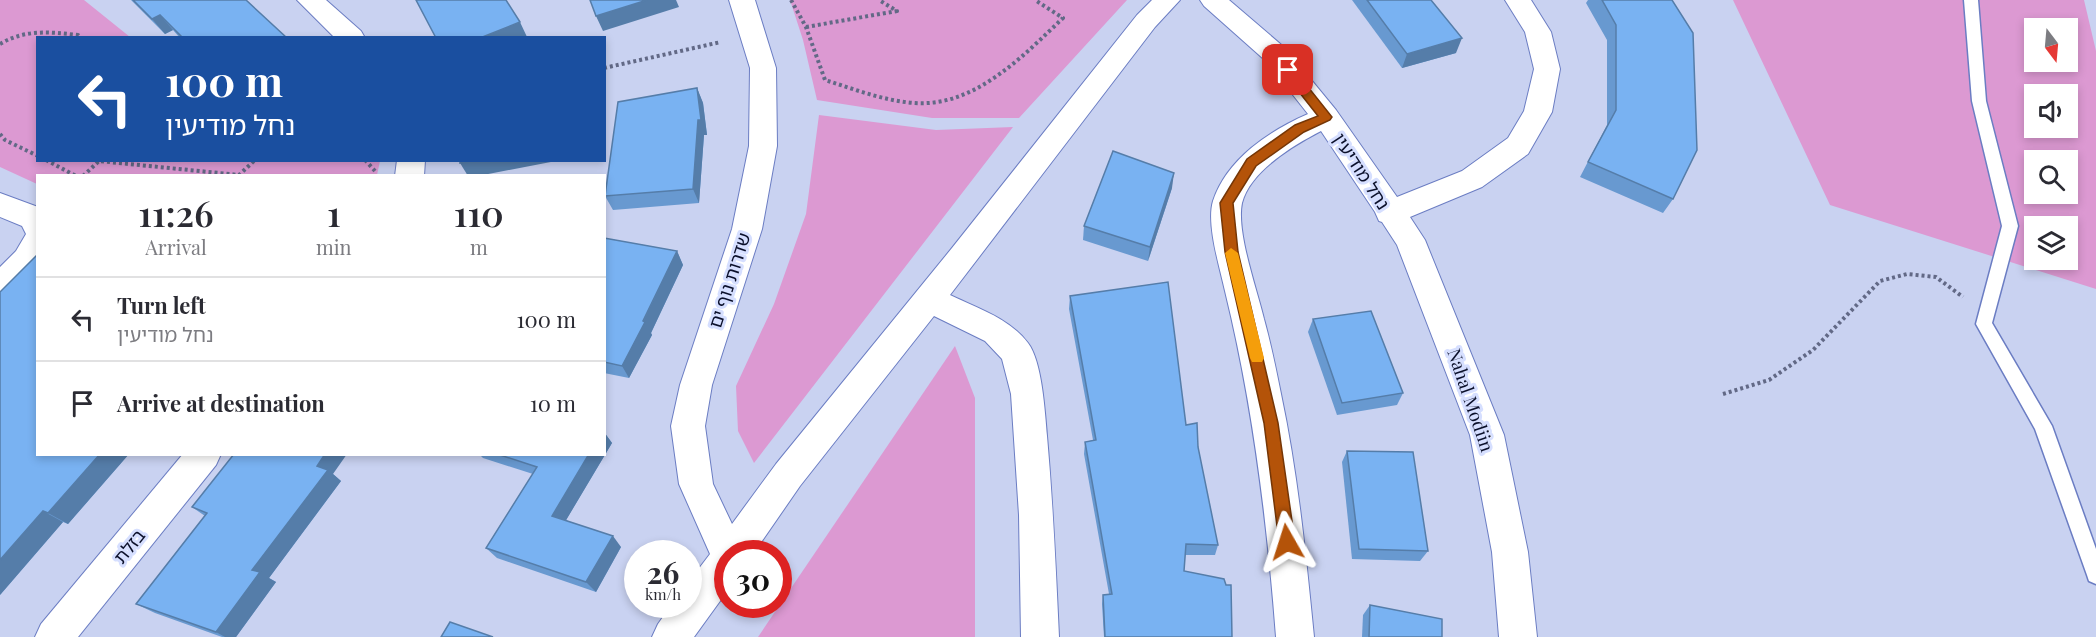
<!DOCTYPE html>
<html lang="en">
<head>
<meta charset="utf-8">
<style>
	body { margin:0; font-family:"Playfair Display","Noto Sans Hebrew",serif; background:#f7f7f7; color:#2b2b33; height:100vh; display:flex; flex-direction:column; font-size:22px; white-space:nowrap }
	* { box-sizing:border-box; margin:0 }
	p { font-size:20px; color:#7c7c81 }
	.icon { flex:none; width:33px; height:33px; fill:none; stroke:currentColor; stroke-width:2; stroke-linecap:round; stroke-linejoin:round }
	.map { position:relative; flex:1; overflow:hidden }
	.sheet { position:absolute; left:36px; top:174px; width:570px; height:282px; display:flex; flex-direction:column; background:#fff; border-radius:0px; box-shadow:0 3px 9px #0003 }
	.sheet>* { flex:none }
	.top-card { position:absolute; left:36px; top:36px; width:570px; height:126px; border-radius:0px; box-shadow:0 3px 9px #0003; background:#1a4fa0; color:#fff; overflow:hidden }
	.needle { width:39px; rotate:164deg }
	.buttons { position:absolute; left:2024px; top:18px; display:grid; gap:12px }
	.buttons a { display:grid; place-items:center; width:54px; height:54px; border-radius:0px; background:#fff; box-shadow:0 3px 9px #0003; font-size:30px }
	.speed { position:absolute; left:624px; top:540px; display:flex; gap:12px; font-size:30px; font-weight:700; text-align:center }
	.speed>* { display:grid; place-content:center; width:78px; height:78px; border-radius:50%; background:#fff; box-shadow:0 3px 9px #0003; line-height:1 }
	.speed small { font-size:15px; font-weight:400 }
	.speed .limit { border:9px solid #d22; background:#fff; color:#111 }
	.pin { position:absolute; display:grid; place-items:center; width:51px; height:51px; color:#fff; margin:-26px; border-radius:12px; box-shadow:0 3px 9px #0006 }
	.me { position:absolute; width:66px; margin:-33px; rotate:354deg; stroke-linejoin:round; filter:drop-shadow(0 0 4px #0008) }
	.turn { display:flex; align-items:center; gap:21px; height:126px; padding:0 30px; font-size:27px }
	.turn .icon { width:78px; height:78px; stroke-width:2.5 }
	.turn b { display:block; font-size:42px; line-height:51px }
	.eta { display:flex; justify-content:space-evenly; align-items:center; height:102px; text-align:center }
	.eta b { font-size:36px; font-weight:600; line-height:42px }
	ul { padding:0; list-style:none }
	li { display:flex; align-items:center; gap:18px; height:84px; padding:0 30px; border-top:2px solid #e1e1e2 }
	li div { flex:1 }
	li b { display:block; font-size:22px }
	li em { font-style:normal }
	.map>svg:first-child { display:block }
	.green { fill:#dc99d2; fill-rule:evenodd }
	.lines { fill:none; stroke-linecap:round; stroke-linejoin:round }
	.lane-casing { stroke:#6b7dc3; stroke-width:3 }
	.street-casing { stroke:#6b7dc3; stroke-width:2 }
	.path { stroke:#626986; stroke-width:4; stroke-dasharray:3 3; stroke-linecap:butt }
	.lane { fill:#fff; fill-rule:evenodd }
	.street { fill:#fff; fill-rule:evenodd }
	.wall { fill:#6899d0 }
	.shaded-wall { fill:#557da9 }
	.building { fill:#79b2f2; stroke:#557da9; stroke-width:1.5 }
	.route { fill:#b45309; stroke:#753606; stroke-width:1.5 }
	.slow { fill:#f59e0b }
	.labels { text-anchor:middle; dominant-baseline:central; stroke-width:6; stroke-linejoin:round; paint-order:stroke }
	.street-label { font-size:18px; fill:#0b102b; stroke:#d6dfff }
</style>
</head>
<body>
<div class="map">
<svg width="2096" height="637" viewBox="0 0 2096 637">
	<rect width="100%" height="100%" fill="#c9d2f1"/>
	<!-- green -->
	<g class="green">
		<polygon points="0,0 84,0 130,37 38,38 38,160 380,161 377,175 38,176 37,184 0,167"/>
		<polygon points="790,0 1127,0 1019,118 932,118 817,100 803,40"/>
		<path d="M1733,0H2084L2096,51V289L1830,205ZM2034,28H2067V62H2034ZM2034,94H2067V128H2034ZM2034,160H2067V194H2034ZM2034,226H2067V260H2034Z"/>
		<polygon points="819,115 936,130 1013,127 754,463 738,431 736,386 774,304 806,214"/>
		<polygon points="955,346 975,398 975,637 758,637"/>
	</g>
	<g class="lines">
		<!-- lane casing -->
		<g class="lane-casing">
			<polygon id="lane" points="1964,0 1978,0 1986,101 2018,226 1992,323 2052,426 2096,549 2096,584 2089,581 2087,575 2035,429 1976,324 2002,226 1972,101"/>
		</g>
		<!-- street casing -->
		<g class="street-casing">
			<g id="street">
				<polygon points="297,0 326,0 361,31 365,38 335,38"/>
				<path d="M729,0H755L776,68L777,146L762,229L712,385L705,426L713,484L732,524L776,464L952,248L1137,15L1152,0H1180L1155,27L950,295C977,308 1009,318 1028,343C1042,361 1045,412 1047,436C1053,503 1056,570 1059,637H1021L1019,515L1011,394L1002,359L985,341L934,316L800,486L753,554H728V590L694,637H652L658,624L672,604H688V583L710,554L679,484L671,426L680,385L732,229L749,146L750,68Z"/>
				<path d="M1200,0H1229L1285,48L1336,110L1397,197L1462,171L1508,138L1524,111L1534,69L1525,32L1505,0H1531L1551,32L1560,69L1552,112L1528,154L1482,187L1410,217L1425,240L1504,435L1528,552L1537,637H1499L1492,552L1470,435L1397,245L1382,222L1379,221L1375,212L1321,131C1294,145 1250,171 1242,203C1236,232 1257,289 1264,319C1271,344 1276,369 1281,394C1298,474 1306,556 1314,637H1276C1267,520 1253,405 1225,291C1220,268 1206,224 1213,201C1227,159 1269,131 1308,114L1267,62L1204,6Z"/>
				<polygon points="397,160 425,160 424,176 395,176"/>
				<polygon points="0,193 38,207 38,269 11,296 0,300 0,267 16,251 26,234 22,226 0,217"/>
				<polygon points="183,454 221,454 216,465 78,637 35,637 41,624"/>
			</g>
		</g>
		<!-- path -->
		<g class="path">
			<path d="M791,0L806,27L825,80C854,89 884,101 915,103C975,107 1023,56 1063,18L1035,0"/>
			<polyline points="806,27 897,11 879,0"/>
			<path d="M0,44C25,29 50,32 78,35L81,38"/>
			<polyline points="604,68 721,42"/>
			<polyline points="0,134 5,140 38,156"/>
			<polyline points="46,160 76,176"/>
			<polyline points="299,160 302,160"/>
			<polyline points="365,160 375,171"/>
			<polyline points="83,176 99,161 239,175 255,160"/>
			<polyline points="1723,394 1769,380 1813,350 1880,281 1907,274 1936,277 1963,297"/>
		</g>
		<!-- lane -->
		<use href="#lane" class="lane"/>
		<!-- street -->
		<use href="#street" class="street"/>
	</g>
	<!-- wall -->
	<g class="wall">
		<polygon points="131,0 234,0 287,38 180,38 173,30 165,34"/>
		<polygon points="1352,0 1431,0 1456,53 1402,68"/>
		<polygon points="1588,0 1672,0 1673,199 1663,213 1580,177 1607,125 1607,40 1586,3"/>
		<polygon points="697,88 703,103 707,135 704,135 699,203 613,210 605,196"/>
		<polygon points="1172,188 1148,261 1083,240 1084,226"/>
		<polygon points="604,238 677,251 683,265 651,333 652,335 629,378 604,373"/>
		<polygon points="1070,296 1186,425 1198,447 1218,545 1215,555 1185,555 1184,571 1232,637 1104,637 1102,604 1103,595 1109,594 1084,454 1085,442 1093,440 1069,309"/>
		<polygon points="1313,319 1403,393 1397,405 1337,415 1308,332"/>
		<polygon points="604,432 612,443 566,520 621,547 596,592 497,558 486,548 533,474 483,458 479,454 604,454"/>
		<polygon points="1347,451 1428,551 1420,561 1352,559 1342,462"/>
		<polygon points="38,454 129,454 68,524 63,522 0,595"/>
		<polygon points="333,474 341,481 269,578 276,582 236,637 222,637 155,613 136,604 205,516 192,507"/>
		<polygon points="1370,605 1442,637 1362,637 1363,615"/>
	</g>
	<!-- shaded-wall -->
	<g class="shaded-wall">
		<polygon points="647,0 676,0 679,7 603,31 596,16"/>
		<polygon points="160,15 173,30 165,34 152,19"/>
		<polygon points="520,22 527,37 480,38"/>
		<polygon points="1462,38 1456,53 1402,68 1407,54"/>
		<polygon points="697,88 703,103 707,135 704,135 699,203 693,189 698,120"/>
		<polygon points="472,160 556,161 478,176 468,176 460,163"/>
		<polygon points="1174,173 1172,188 1148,261 1150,247"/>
		<polygon points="677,251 683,265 651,333 652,335 629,378 622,366"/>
		<polygon points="604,432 612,443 562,527 552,516 589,454 604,454"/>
		<polygon points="100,454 129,454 68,524 48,513"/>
		<polygon points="325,454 347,454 333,474 341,481 269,578 276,582 236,637 225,637 216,632 252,570 317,466"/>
		<polygon points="43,511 63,522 0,595 0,560"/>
		<polygon points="613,536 621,547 596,592 586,582"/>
	</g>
	<!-- building -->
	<g class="building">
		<polygon points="133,0 246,0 287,38 183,38 160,15 152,19"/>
		<polygon points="416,0 506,0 520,22 480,38 436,38"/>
		<polygon points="590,0 647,0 596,16"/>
		<polygon points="1367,0 1431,0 1462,38 1407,54"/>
		<polygon points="1602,0 1672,0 1693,33 1697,150 1673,199 1588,162 1616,110 1616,25"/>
		<polygon points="697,88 701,120 698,120 693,189 605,196 618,102"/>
		<polygon points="1113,151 1174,173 1150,247 1084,226"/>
		<polygon points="460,160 472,160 460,163"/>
		<polygon points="604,238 677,251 643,321 645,322 622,366 604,362"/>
		<polygon points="38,254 38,454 100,454 48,513 43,511 0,560 0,292"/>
		<polygon points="1168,282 1186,425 1197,423 1198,447 1218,545 1186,544 1184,571 1224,579 1226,585 1231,585 1232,637 1105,637 1103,595 1112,594 1085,442 1096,440 1070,296"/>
		<polygon points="1371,311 1403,393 1342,403 1313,319"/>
		<polygon points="1347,451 1413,452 1428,551 1359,549"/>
		<polygon points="234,454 325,454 317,466 328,470 252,570 260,572 216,632 136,604 207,513 192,507"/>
		<polygon points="497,454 589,454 552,516 613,536 586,582 486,548 537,467"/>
		<polygon points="1370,605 1442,619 1442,637 1369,637"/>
		<polygon points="450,622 493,637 441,637"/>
	</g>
	<!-- route -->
	<polygon class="route" points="1288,66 1293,68 1332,117 1330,120 1304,132 1256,166 1233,203 1238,252 1278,423 1295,542 1292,547 1287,549 1282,547 1279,542 1264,423 1225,252 1220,203 1247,159 1295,125 1318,116 1284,73 1283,70"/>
	<!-- slow -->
	<polygon class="slow" points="1231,248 1238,253 1264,358 1262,362 1252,362 1250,358 1225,253"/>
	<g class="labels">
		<!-- street labels -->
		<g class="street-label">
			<text transform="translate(1362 171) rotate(57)">נחל מודיעין</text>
			<text transform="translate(729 280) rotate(-72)">שדרות נוף ים</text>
			<text transform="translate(1471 400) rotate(71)">Nahal Modiin</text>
			<text transform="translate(129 546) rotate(-51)">בזלת</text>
		</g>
	</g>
</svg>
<div class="buttons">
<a><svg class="needle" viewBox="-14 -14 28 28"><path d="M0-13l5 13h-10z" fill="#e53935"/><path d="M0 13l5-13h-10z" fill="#7c7c81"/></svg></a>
<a><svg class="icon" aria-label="sound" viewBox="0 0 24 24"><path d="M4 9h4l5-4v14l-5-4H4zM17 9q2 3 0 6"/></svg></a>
<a><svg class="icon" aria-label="search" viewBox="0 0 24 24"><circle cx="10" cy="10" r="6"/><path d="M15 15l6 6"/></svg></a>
<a><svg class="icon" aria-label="layers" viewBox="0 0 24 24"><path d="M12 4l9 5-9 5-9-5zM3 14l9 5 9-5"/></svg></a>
</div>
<div class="speed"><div>26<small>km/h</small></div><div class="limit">30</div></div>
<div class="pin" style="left:1288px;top:70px;background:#d93025"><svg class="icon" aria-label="arrive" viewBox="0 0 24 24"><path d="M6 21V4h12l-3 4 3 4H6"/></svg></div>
<svg class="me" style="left:1287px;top:542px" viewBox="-20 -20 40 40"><path d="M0-17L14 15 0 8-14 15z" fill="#b45309" stroke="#fff" stroke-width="4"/></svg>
<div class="top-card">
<div class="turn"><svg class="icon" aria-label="left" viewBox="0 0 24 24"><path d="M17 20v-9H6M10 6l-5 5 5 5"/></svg><div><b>100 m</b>נחל מודיעין</div></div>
</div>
<section class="sheet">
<div class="eta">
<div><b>11:26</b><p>Arrival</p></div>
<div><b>1</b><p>min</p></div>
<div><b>110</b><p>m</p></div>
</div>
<ul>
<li><svg class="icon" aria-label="left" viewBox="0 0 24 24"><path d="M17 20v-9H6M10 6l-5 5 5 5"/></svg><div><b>Turn left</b><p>נחל מודיעין</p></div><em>100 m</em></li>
<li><svg class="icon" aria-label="arrive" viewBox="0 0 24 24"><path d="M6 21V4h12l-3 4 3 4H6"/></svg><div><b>Arrive at destination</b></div><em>10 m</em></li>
</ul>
</section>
</div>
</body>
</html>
